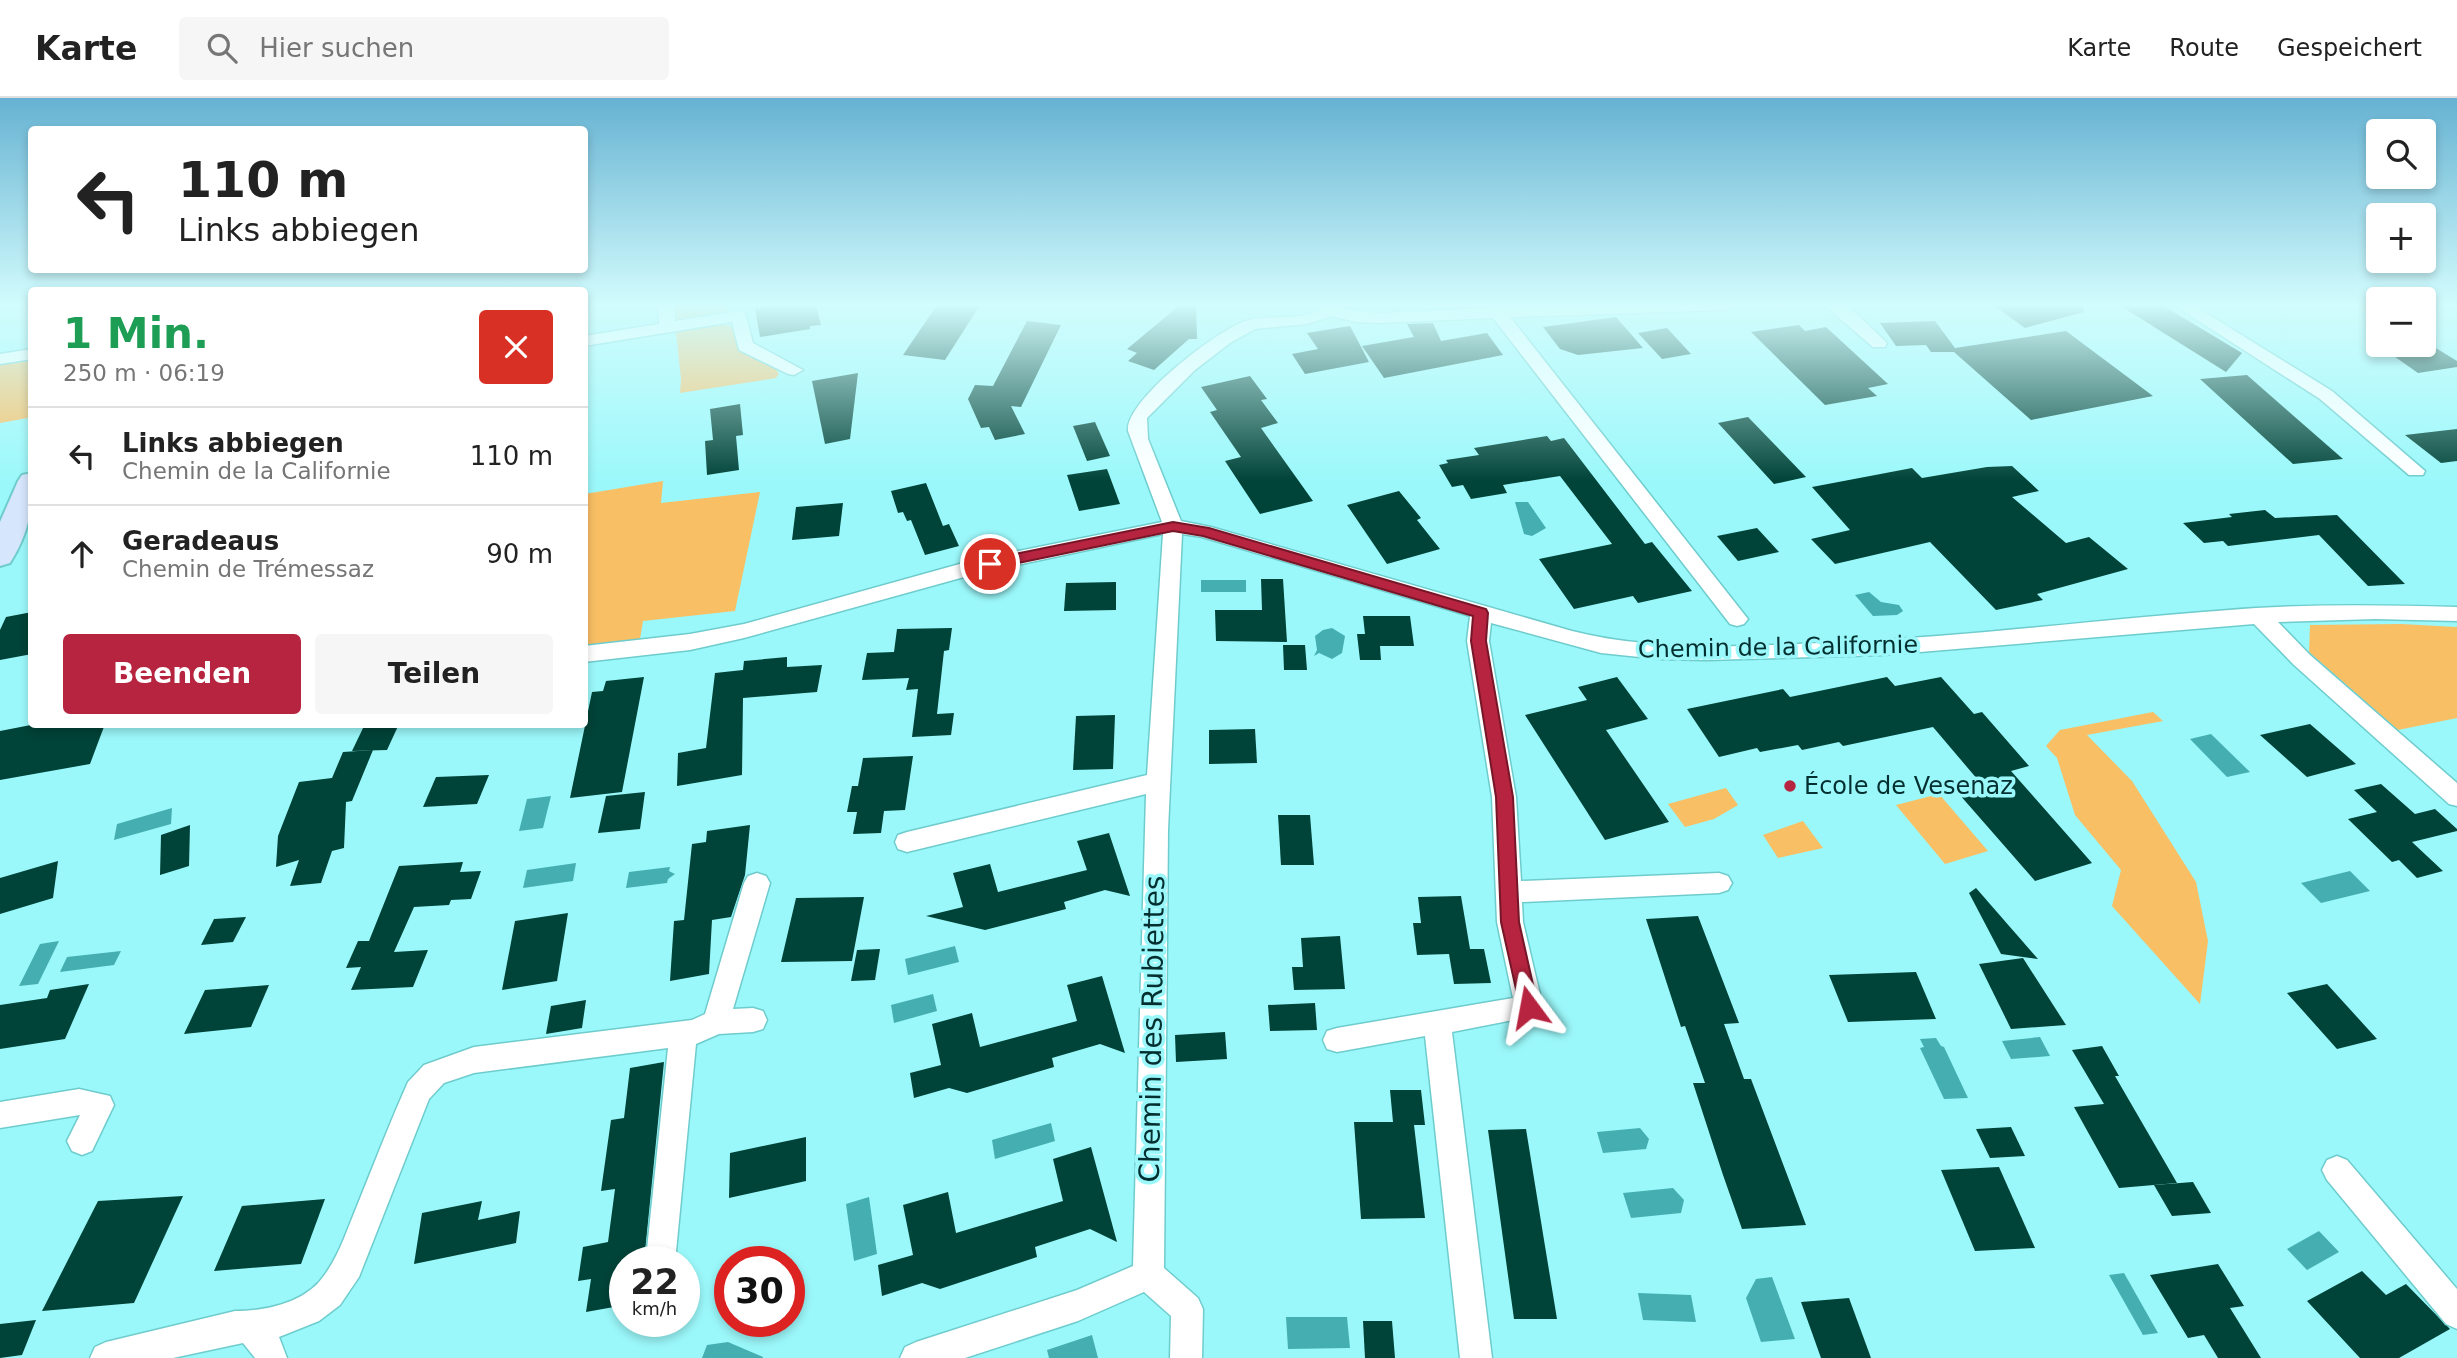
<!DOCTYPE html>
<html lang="de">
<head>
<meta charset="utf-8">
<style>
	body { margin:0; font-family:"DejaVu Sans",sans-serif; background:#f6f6f6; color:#222; height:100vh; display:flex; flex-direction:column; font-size:26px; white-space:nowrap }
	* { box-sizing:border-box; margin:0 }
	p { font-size:23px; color:#767676 }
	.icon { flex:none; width:38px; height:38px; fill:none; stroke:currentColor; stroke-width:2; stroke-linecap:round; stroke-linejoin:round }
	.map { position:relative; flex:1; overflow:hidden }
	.panel { position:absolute; left:28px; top:189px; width:560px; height:441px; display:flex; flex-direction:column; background:#fff; border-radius:7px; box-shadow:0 4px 10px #0003 }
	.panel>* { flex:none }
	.guide { position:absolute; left:28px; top:28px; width:560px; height:147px; border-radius:7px; box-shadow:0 4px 10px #0003; background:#fff; color:#222; overflow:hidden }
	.fabs { position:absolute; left:2366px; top:21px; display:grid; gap:14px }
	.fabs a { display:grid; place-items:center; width:70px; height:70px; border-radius:7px; background:#fff; box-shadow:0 4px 10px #0003; font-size:35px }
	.speed { position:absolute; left:609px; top:1148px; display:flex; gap:14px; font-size:35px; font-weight:700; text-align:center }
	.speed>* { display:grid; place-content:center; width:91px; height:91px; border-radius:50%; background:#fff; box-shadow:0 4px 10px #0003; line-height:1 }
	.speed small { font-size:18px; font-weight:400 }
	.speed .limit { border:10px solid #d22; background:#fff; color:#111 }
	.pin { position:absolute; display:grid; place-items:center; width:60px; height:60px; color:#fff; margin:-30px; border:4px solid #fff; border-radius:50%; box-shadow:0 2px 7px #0007 }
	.me { position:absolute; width:77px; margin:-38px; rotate:347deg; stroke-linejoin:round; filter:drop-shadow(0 0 5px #0008) }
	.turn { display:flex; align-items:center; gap:24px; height:147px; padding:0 35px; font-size:32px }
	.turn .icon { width:91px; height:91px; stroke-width:2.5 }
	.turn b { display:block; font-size:49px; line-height:60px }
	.round { display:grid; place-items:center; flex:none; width:74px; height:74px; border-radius:7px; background:#f6f6f6 }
	.overview { display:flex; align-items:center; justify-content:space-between; height:119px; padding:0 35px }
	h1 { font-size:42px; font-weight:600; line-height:52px; color:#1e9e55 }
	.cta { display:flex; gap:14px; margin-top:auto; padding:14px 35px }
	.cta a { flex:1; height:80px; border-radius:7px; background:#b6243f; color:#fff; font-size:28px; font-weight:600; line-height:80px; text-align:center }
	.cta a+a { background:#f6f6f6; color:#222 }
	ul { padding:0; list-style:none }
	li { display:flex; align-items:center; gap:21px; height:98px; padding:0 35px; border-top:2px solid #e0e0e0 }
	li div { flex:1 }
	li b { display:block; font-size:26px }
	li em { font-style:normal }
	header { display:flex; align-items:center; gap:42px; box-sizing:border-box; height:98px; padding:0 35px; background:#fff; border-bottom:2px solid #e0e0e0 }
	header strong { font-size:33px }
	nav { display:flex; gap:38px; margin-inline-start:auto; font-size:24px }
	.search { width:490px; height:63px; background:#f6f6f6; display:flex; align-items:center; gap:18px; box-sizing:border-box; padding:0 24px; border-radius:7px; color:#767676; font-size:26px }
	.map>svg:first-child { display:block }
	.green { fill:#f8bf64 }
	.water { fill:#44aeb0 }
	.building { fill:#004338 }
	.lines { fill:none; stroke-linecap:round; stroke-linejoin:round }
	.street-casing { stroke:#6fcccd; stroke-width:3 }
	.secondary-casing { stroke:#6fcccd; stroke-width:4 }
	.street { fill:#fff; fill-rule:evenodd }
	.secondary { fill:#d6e6fc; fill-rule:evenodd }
	.route { fill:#b6243f; stroke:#761729; stroke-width:2 }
	.poi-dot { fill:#b6243f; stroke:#9bf8fa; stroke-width:2.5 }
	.labels { text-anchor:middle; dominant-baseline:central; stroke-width:7; stroke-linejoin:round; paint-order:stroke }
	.street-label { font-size:24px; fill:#042f30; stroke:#9bf8fa }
	.poi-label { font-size:24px; fill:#042f30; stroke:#9bf8fa; text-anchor:start }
	.near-street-label { font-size:28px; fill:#042f30; stroke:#9bf8fa }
</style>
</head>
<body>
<header>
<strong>Karte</strong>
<div class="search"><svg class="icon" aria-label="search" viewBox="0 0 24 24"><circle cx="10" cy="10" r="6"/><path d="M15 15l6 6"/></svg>Hier suchen</div>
<nav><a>Karte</a><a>Route</a><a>Gespeichert</a></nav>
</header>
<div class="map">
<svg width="2457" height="1260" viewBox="0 0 2457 1260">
	<rect width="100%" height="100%" fill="#9bf8fa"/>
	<!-- green -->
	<g class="green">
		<polygon points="671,207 727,207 727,212 723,215 672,223"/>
		<polygon points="723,226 733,229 738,251 775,270 779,276 776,280 680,295 681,281 676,234"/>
		<polygon points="31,263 31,311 28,320 0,325 0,267"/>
		<polygon points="663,383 661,405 760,394 735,513 643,523 640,541 585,547 585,396"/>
		<polygon points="2401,526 2457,529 2457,620 2398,632 2309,554 2310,527"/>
		<polygon points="2153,614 2163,623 2087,637 2132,683 2196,784 2208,843 2200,906 2112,808 2121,772 2075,717 2057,660 2046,648 2060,632"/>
		<polygon points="1726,690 1738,707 1714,721 1685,729 1668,706"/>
		<polygon points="1939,696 1988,753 1945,766 1896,707"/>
		<polygon points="1803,723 1823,750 1778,760 1763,737"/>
	</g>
	<!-- water -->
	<g class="water">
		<polygon points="1515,404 1528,404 1546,430 1532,438 1524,436"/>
		<rect x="1201" y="482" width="45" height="12"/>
		<polygon points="1869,494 1881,504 1899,507 1903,513 1897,517 1873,518 1855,497"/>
		<polygon points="1332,530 1345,538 1342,555 1332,561 1319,555 1314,558 1317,552 1315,538 1323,532"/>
		<polygon points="2211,636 2250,674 2227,679 2190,641"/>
		<polygon points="551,698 543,730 519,733 527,701"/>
		<polygon points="172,710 171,726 114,742 117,726"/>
		<polygon points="576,765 573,783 523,790 527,772"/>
		<polygon points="670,769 669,773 675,776 668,781 667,785 626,790 629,774"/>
		<polygon points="2350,773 2370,793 2321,805 2301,785"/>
		<polygon points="59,843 38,886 19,888 40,846"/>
		<polygon points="955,848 959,864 908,877 905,861"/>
		<polygon points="121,853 114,867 60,874 67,859"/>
		<polygon points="933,896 937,913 894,925 891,907"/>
		<polygon points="2040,939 2050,958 2011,961 2002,943"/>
		<polygon points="1936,940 1941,948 1944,949 1968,1000 1944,1001 1920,950 1924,949 1920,941"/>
		<polygon points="1051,1025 1055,1043 995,1061 992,1042"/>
		<polygon points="1640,1030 1649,1041 1646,1051 1603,1055 1597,1034"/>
		<polygon points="1673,1090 1684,1102 1681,1115 1631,1120 1623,1095"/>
		<polygon points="869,1099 877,1156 854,1163 846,1106"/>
		<polygon points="2319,1133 2339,1154 2307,1172 2287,1151"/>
		<polygon points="2124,1175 2158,1235 2143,1237 2109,1177"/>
		<polygon points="1772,1179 1795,1241 1761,1244 1746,1200 1756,1181"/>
		<polygon points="1638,1195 1691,1197 1696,1224 1643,1222"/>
		<polygon points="1286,1219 1347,1219 1350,1250 1288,1251"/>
		<polygon points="1092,1237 1098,1260 1049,1260 1047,1252"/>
		<polygon points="728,1244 763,1259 763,1260 702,1260 707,1247"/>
	</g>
	<!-- building -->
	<g class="building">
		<polygon points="775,207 816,207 821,227 810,228 810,231 760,239 755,210"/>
		<polygon points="937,207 980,207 945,262 903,257"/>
		<polygon points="1180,207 1196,207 1197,241 1189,241 1154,272 1128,263 1137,255 1127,251"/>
		<polygon points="1993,207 2083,207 2084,214 2025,230"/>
		<polygon points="2119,207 2162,207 2242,255 2226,274"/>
		<polygon points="1616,219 1643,250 1578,257 1560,251 1543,229"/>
		<polygon points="1027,223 1061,227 1021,309 1011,308 1025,336 995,342 989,329 981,330 968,301 975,287 993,288"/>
		<polygon points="1935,223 1955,250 2066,233 2153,298 2031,322 1954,254 1931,254 1926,247 1896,248 1880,225"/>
		<polygon points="1433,225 1441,243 1487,235 1503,257 1384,280 1362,248 1414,239 1407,226"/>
		<polygon points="1799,227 1805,233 1826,229 1888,286 1868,290 1877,298 1825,307 1751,234"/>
		<polygon points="1350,228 1369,264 1305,276 1292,256 1318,251 1307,235"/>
		<polygon points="1667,230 1691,256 1662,261 1638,235"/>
		<polygon points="2378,247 2431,247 2457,263 2457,269 2418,275"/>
		<polygon points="858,275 850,341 825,346 812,283"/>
		<polygon points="2247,277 2343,361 2293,366 2200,281"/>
		<polygon points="1250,278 1267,301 1261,302 1278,325 1261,330 1313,403 1260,416 1225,363 1241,359 1210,314 1217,312 1201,289"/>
		<polygon points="740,306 743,337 736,338 739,372 707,377 705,343 713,342 710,311"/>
		<polygon points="1748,319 1806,379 1774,386 1718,325"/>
		<polygon points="1095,324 1110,358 1087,363 1073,328"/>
		<polygon points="2457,331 2457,363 2441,365 2405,337"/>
		<polygon points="1547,338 1551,343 1564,340 1645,446 1652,444 1692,493 1638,505 1633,498 1574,511 1539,461 1612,446 1560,378 1503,387 1507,395 1471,401 1463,387 1452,389 1439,367 1448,365 1446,362 1479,357 1474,350"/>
		<polygon points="2012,368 2039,393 2012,399 2066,445 2089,439 2128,471 2037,496 2043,502 1996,512 1930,444 1835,466 1811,441 1850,432 1812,389 1912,370 1922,380 1987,369"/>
		<polygon points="1107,371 1120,406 1079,413 1067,377"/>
		<polygon points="926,385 943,428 949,426 959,448 925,457 911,422 907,423 903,414 898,415 891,393"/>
		<polygon points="1399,393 1421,420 1417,422 1440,451 1387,466 1347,407"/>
		<polygon points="843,405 839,438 792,442 796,409"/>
		<polygon points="2265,412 2275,420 2337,417 2405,486 2368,488 2319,437 2228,448 2223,443 2204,445 2183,425 2232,419 2229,416"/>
		<polygon points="1757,430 1779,454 1738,463 1717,438"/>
		<polygon points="1261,481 1283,481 1287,544 1216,543 1215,512 1262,512"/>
		<polygon points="1116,484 1116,512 1064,513 1066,485"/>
		<polygon points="32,514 32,556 0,562 0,532 6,519"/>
		<polygon points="1363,518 1410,518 1414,548 1380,548 1381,562 1360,562 1357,536 1365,536"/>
		<polygon points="952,530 949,552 944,553 937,616 954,615 951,637 912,639 918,591 906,592 909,580 862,582 867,555 894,554 897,531"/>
		<polygon points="1283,547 1305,547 1307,572 1284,572"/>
		<polygon points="787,559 787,569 822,567 817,594 743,600 742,677 677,688 678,655 706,650 715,575 743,572 744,563"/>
		<polygon points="644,579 622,694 570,700 592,594 603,593 606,583"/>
		<polygon points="1617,579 1648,621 1606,632 1669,724 1605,742 1525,617 1587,602 1578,589"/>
		<polygon points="1887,579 1895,588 1941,579 1974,616 1982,614 2029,668 2011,673 2092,765 2035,783 1952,688 1978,682 1933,629 1843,648 1839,644 1802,652 1798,647 1760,654 1757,650 1719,659 1687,611 1783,591 1790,599"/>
		<polygon points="1115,617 1113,671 1073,672 1076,618"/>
		<polygon points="36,626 105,626 90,666 0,682 0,633"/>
		<polygon points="365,626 399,626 387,652 352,653"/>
		<polygon points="2310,626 2356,666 2307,679 2260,637"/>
		<polygon points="1255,631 1257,665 1209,666 1209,632"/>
		<polygon points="373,652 352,703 346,704 344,750 332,753 321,785 290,788 299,762 276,769 278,738 299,684 332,680 343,654"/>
		<polygon points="913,658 905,712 884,713 881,735 853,736 857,714 847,714 852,688 858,688 863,660"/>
		<polygon points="489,677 477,706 423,709 436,679"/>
		<polygon points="2381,686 2415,716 2435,711 2457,731 2457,733 2412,744 2443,773 2417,780 2399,762 2392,764 2348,721 2377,714 2354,692"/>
		<polygon points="645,694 640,731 598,735 606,698"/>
		<polygon points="1278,717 1310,717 1314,767 1281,767"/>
		<polygon points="190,727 189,768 160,777 161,737"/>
		<polygon points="750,727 745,777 731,819 712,822 709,876 670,883 674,823 684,822 692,746 706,744 707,733"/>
		<polygon points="1109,735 1130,798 1105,792 1064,804 1066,811 985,832 926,818 963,809 953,775 990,766 998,794 1087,772 1077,743"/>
		<polygon points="58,763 53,800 0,816 0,780"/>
		<polygon points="463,764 460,774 481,773 471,801 451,802 449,807 414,809 394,854 428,852 413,889 351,892 361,869 346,870 358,843 369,843 399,768"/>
		<polygon points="1976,790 2038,861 2001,856 1969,795"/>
		<polygon points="1461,798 1470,851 1484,851 1491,885 1454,886 1449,856 1417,857 1413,825 1421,825 1418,799"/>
		<polygon points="864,799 852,863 781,864 796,800"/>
		<polygon points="568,815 557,883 502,892 515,823"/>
		<polygon points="1698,818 1739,925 1724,926 1744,981 1751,981 1806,1127 1742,1131 1723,1077 1693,985 1705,985 1685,928 1681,929 1646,821"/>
		<polygon points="246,819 233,844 201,847 214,821"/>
		<polygon points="1340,838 1345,891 1294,892 1292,869 1303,869 1301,840"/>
		<polygon points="880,851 875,882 851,883 857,852"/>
		<polygon points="2023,860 2066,927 2011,931 1979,866"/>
		<polygon points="1916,874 1936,921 1848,924 1829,877"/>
		<polygon points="1102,878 1125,955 1100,946 1052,960 1054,969 967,995 949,990 914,1000 910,975 941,967 932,926 972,915 980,949 1077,923 1067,887"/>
		<polygon points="89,886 65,941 0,951 0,907 47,900 50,892"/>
		<polygon points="2327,886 2377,941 2337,951 2287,895"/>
		<polygon points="269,887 251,929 184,936 205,892"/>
		<polygon points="586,902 582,930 546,936 551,908"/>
		<polygon points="1315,905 1317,932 1270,933 1268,907"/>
		<polygon points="1225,934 1227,961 1176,964 1175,937"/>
		<polygon points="2102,948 2119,978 2115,978 2177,1085 2119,1090 2074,1009 2104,1006 2072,952"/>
		<polygon points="664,964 644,1164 625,1164 625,1207 586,1214 591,1181 578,1183 583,1149 608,1144 615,1091 601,1093 611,1022 624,1020 630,970"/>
		<polygon points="1390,992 1421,992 1425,1027 1414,1027 1425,1120 1361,1121 1354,1024 1393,1024"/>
		<polygon points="2011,1029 2025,1058 1990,1060 1976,1031"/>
		<polygon points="1526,1031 1544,1142 1557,1221 1514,1221 1488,1032"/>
		<polygon points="806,1039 806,1083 729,1100 730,1055"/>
		<polygon points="1091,1049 1117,1144 1090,1131 1035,1149 1037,1159 940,1191 922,1185 882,1198 878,1167 913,1157 903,1107 948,1094 956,1135 1063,1103 1053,1061"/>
		<polygon points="1999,1069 2035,1150 1975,1153 1941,1072"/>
		<polygon points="2193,1084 2211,1115 2172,1118 2154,1087"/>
		<polygon points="183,1098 134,1205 42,1213 98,1103"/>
		<polygon points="325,1101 301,1166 214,1173 242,1108"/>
		<polygon points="482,1103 478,1122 520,1113 516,1145 414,1166 422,1115"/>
		<polygon points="2218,1166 2244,1208 2230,1210 2261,1260 2218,1260 2204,1237 2188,1240 2150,1177"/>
		<polygon points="2362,1173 2386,1197 2406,1186 2450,1231 2399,1260 2360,1260 2307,1203"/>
		<polygon points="1849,1200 1871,1260 1821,1260 1801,1204"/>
		<polygon points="36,1222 22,1257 0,1260 0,1226"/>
		<polygon points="1363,1223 1392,1223 1395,1260 1365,1260"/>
	</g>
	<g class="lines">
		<!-- street casing -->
		<g class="street-casing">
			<g id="street">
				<polygon points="658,207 674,207 675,223 739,213 745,215 753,245 803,272 794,277 788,276 739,252 732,224 584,248 584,238 659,226"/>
				<path d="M1327,207H1344L1342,211L1377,215L1565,207H1733L1725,212L1510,219L1744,516L1748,521L1744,526L1737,528L1730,526L1493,220L1377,225L1356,224L1332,218L1307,226L1255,231L1230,245L1195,272L1147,320L1148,341L1181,423L1211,429L1572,533C1659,555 1752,548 1840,544C1980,538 2118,519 2256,510C2323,506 2390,507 2457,509V523L2375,521L2278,524L2310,557L2457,685V708L2449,706L2294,567L2254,526L1884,557L1706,562L1659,561L1601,555L1491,525L1489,543L1516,699L1521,783L1719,775L1728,778L1732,785L1728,792L1719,795L1522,804L1523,824L1543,909L1539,917L1452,934L1492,1260H1460L1425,938L1337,954L1327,951L1323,942L1327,933L1337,930L1513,900L1497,824L1492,699L1467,543L1470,518L1202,439L1182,436L1168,732L1164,1170L1198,1200L1203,1211L1202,1260H1170L1171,1218L1144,1194L1078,1223L965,1260H900L905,1249L916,1244L1077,1192L1133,1168L1146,696L907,754L898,751L895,744L898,737L907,734L1147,677L1163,436L975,476L744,540L690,552L584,564V548L690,536L744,526L974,462L1162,424L1128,333C1125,303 1215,234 1243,224C1269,214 1305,226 1327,207Z"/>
				<polygon points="1824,207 1843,207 1856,215 1887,245 1885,249 1873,249"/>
				<polygon points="2174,207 2193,207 2332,293 2425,373 2423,377 2409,377 2320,301"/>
				<polygon points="32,251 32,261 0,266 0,256"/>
				<path d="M757,775L766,778L770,785L733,911L753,910L763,913L767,922L763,931L753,934L719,936L696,946L675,1164H647L646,1161L668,950L474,975L444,985L429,1001L359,1179L340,1207L319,1223L279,1239L287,1260H255L243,1245L173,1260H90L95,1249L106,1244L235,1213C264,1213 299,1206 319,1184C338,1162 346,1134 357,1108C374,1066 390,1024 408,984L424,967L474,949L692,922L705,916L744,785L748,778Z"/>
				<polygon points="79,991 110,998 114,1007 92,1053 82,1057 72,1053 67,1043 80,1017 0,1030 0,1004"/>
				<polygon points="2337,1058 2347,1062 2457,1191 2457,1231 2446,1226 2327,1082 2322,1072 2327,1062"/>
			</g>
		</g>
		<!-- secondary casing -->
		<g class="secondary-casing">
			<path id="secondary" d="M32,375C32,411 30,433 10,465L0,468V424L18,383L22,377Z"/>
		</g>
		<!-- street -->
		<use href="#street" class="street"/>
		<!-- secondary -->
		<use href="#secondary" class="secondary"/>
	</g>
	<!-- sky -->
	<linearGradient id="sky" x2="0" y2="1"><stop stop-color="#66b2d2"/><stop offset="0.54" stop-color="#d2fcfd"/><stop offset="1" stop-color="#d2fcfd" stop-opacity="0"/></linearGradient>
	<rect width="2457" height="383" fill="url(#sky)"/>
	<!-- route -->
	<polygon class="route" points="1173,424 1209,430 1486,511 1488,515 1486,543 1513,699 1519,824 1538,909 1536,915 1529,918 1522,915 1520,909 1501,824 1496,699 1471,543 1473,518 1203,438 1173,433 990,471 983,466 990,461"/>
	<!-- markers -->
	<circle class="poi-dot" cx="1790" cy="688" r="7"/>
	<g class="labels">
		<!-- street labels -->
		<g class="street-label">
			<text transform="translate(1778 549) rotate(-1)">Chemin de la Californie</text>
		</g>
		<!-- poi labels -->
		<g class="poi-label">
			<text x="1804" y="688">École de Vesenaz</text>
		</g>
		<!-- near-street labels -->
		<g class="near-street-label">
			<text transform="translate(1152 931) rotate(-89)">Chemin des Rubiettes</text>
		</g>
	</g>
</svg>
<div class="fabs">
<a><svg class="icon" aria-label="search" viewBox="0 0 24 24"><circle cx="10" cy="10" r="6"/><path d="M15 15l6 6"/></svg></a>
<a>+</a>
<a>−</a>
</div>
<div class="speed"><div>22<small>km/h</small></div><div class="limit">30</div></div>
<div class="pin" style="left:990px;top:466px;background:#d93025"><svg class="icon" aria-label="arrive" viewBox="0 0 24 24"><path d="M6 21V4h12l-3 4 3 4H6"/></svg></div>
<svg class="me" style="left:1529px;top:909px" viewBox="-20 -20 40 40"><path d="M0-17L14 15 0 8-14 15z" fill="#b6243f" stroke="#fff" stroke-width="4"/></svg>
<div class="guide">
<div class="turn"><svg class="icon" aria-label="left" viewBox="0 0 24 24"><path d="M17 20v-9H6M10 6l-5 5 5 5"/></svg><div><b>110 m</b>Links abbiegen</div></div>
</div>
<section class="panel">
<div class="overview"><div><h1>1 Min.</h1><p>250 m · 06:19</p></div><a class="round" style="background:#d93025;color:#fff"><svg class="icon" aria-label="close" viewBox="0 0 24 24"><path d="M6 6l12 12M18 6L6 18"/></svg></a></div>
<ul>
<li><svg class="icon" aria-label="left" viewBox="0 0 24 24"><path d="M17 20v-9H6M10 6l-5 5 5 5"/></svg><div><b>Links abbiegen</b><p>Chemin de la Californie</p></div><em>110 m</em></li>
<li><svg class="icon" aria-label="ahead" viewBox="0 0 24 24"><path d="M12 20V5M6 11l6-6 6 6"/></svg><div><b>Geradeaus</b><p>Chemin de Trémessaz</p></div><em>90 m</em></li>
</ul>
<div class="cta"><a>Beenden</a><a>Teilen</a></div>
</section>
</div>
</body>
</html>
